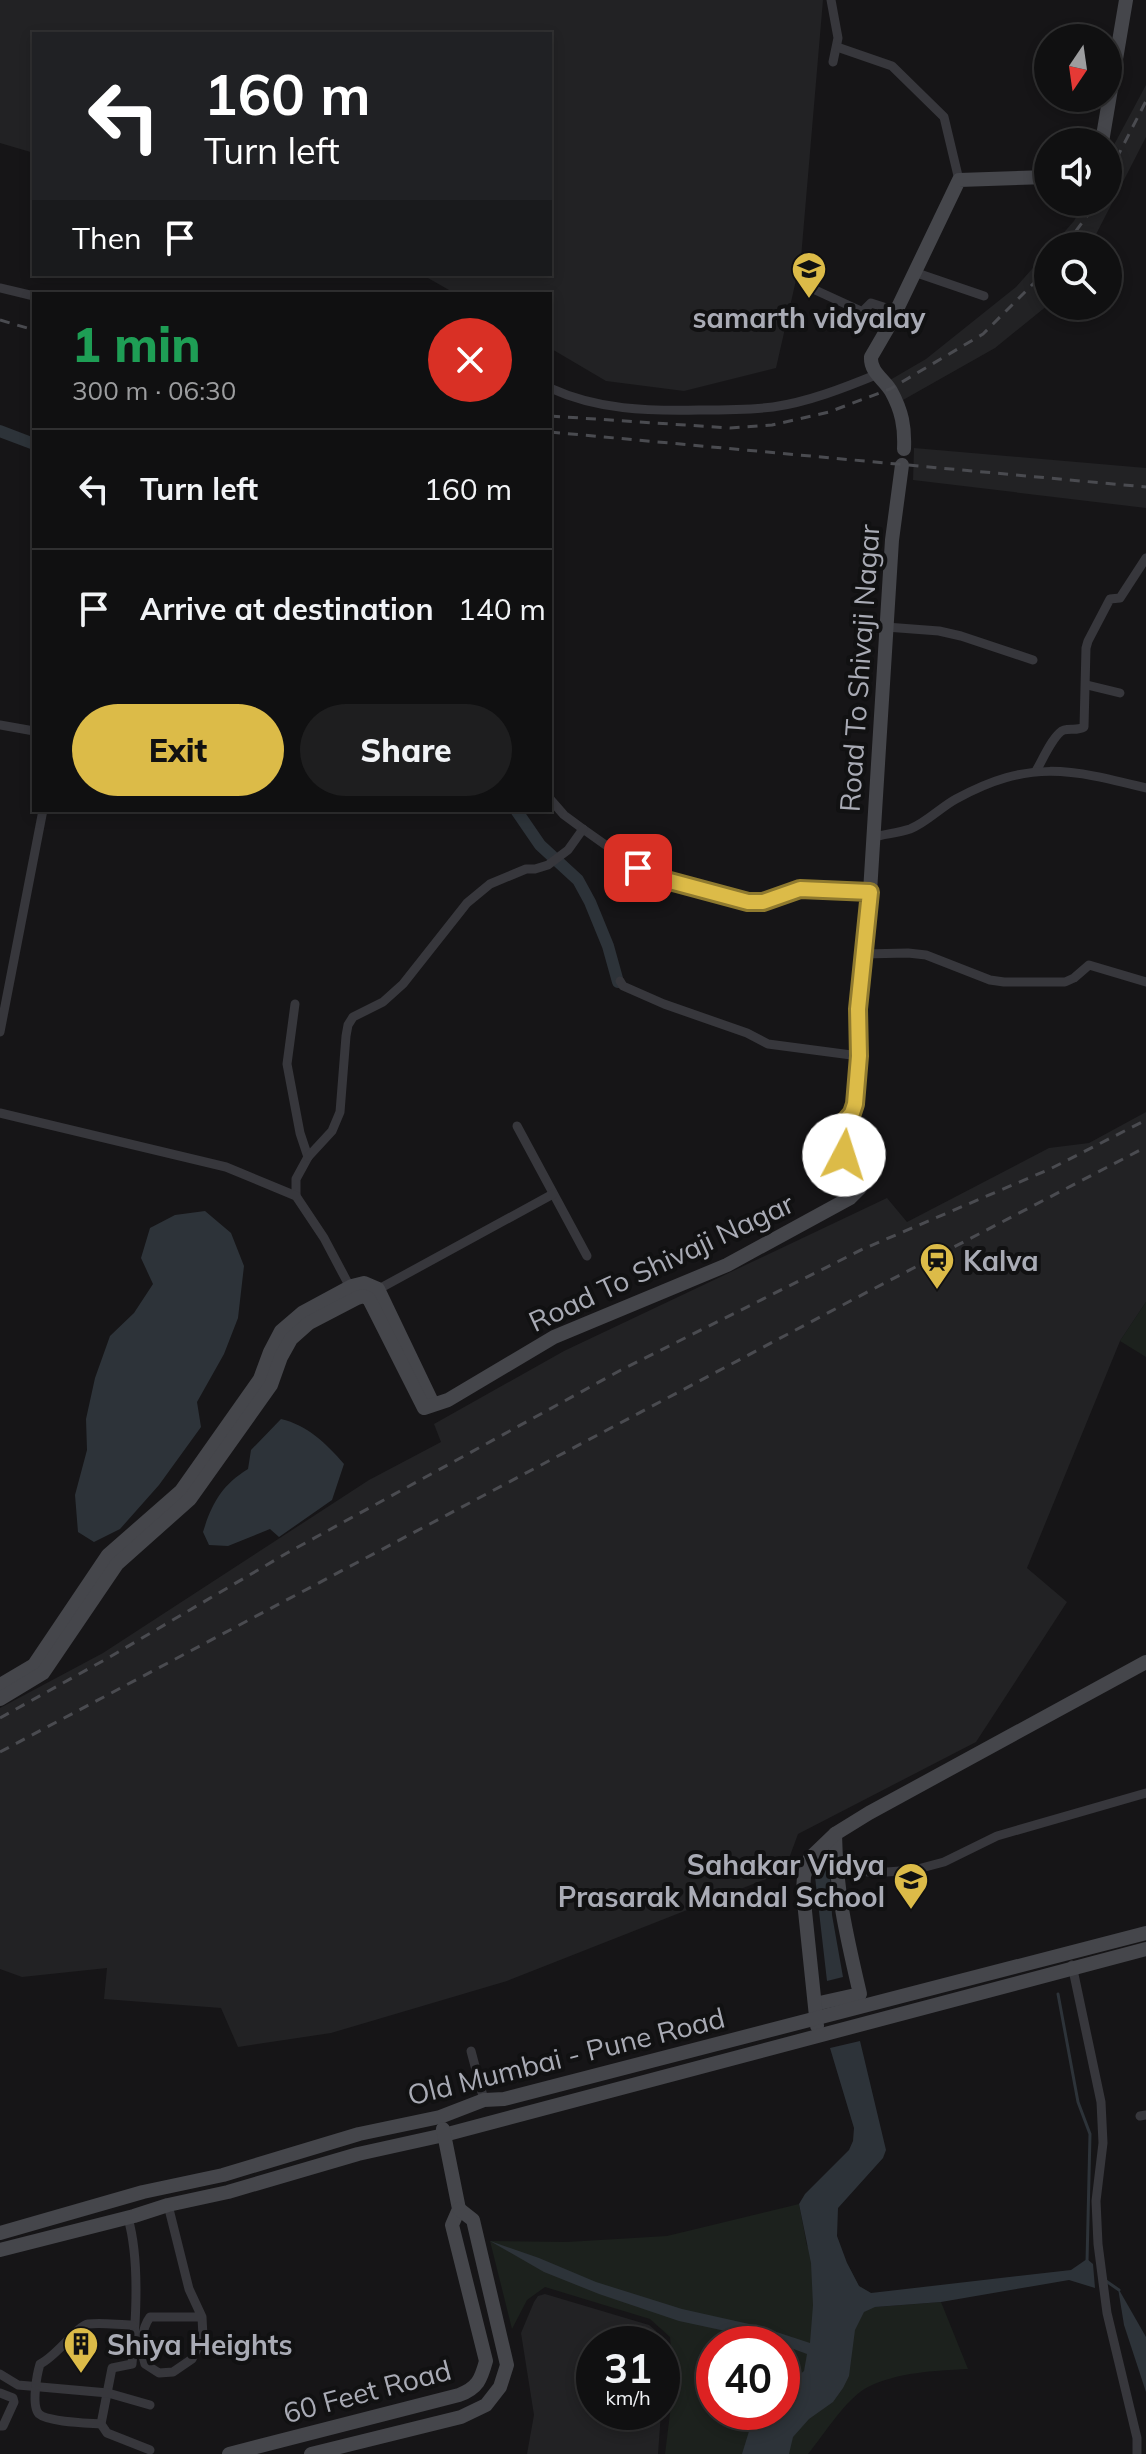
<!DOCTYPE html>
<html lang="en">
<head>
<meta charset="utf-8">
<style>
	body { margin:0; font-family:Mulish,sans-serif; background:#1e1e1f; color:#f1f3f6; height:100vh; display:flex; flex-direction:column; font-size:30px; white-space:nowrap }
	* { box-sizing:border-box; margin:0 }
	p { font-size:26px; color:#9c9d9f }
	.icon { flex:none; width:44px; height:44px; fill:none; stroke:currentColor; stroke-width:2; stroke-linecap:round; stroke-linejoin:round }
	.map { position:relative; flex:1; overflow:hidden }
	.side { position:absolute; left:32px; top:292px; width:520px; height:520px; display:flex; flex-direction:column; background:#101011; border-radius:0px; box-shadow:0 4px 12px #0003,0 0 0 2px #303031 }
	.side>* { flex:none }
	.banner { position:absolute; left:32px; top:32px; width:520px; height:244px; border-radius:0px; box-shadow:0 4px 12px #0003,0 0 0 2px #303031; background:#202124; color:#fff; overflow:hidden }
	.needle { width:52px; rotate:193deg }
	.fabs { position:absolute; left:1034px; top:24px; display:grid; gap:16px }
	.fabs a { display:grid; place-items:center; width:88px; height:88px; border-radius:50%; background:#101011; box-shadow:0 4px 12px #0003,0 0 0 2px #303031; font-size:40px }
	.speed { position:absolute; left:576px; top:2326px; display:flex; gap:16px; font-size:40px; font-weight:700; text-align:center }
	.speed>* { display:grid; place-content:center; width:104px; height:104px; border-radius:50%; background:#101011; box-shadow:0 4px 12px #0003,0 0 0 2px #303031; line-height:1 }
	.speed small { font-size:20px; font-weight:400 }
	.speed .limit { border:12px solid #d22; background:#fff; color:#111 }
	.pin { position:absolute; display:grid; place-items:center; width:68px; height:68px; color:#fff; margin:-34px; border-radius:16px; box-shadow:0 4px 12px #0006 }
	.me { position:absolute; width:88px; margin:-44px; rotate:5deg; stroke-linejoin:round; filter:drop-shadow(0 0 6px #0008) }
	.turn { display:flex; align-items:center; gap:28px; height:168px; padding:0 40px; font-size:36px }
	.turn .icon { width:104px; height:104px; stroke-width:2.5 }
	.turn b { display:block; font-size:56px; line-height:68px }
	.then { display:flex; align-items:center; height:76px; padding:0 40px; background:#0003; gap:16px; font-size:30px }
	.round { display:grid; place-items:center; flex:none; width:84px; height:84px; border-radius:42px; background:#1e1e1f }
	.overview { display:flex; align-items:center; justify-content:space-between; height:136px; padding:0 40px }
	h1 { font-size:48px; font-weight:800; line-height:60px; color:#1e9e55 }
	.action { display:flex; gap:16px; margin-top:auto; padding:16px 40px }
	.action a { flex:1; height:92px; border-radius:48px; background:#dcbb48; color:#111; font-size:32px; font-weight:800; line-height:92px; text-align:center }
	.action a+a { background:#1e1e1f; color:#f1f3f6 }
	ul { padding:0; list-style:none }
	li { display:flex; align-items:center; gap:24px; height:120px; padding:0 40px; border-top:2px solid #303031 }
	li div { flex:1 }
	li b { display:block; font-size:30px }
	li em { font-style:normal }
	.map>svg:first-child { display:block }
	.built { fill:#222224 }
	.green { fill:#1c211d; fill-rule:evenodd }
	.water { fill:#2d3339 }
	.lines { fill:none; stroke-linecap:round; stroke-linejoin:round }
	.stream { stroke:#2d3339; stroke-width:3 }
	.canal { stroke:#2d3339; stroke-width:12 }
	.street { stroke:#37373c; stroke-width:9 }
	.secondary { stroke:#45464b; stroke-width:14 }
	.rail { stroke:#4a4b50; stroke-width:3; stroke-dasharray:10 8; stroke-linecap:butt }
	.route-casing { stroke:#8f7a2f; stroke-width:20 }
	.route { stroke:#dcbb48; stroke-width:14 }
	.labels { text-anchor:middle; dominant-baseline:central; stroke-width:8; stroke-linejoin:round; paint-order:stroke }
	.poi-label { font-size:28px; font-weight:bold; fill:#a9abb5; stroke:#111112; text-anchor:start }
	.street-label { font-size:28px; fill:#a9abb5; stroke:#111112 }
</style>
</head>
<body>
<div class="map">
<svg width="1146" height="2454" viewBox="0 0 1146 2454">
	<rect width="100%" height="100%" fill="#161517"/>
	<!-- built -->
	<g class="built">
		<polygon points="0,0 823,0 801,258 776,368 684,391 606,381 550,348 550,294 456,294 421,274 550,274 550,34 34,34 34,153 0,143"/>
		<polygon points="1146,85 1146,137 1090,246 1052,246 1074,221 1084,202 1108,202 1108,156"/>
		<polygon points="1048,251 1048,305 995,348 903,400 890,380 926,359 1016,287"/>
		<polygon points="914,448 1146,468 1146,508 913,480"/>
		<polygon points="1146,1112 1146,1302 1120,1341 1027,1568 1067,1602 976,1742 798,1834 784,1872 507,1981 331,2033 238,2047 221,2008 104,1999 107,1968 22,1977 0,1969 0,1708 103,1653 369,1480 441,1442 434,1424 564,1351 887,1198 907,1222 1049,1148 1089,1143"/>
		<polygon points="545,2294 649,2325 656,2331 661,2340 665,2359 662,2399 662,2344 594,2344 594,2412 661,2412 658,2454 527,2454 534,2415 521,2333 534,2302 538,2296"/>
	</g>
	<!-- green -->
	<g class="green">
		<polygon points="1146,1302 1146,1357 1120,1341"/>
		<path d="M799,2204L807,2246L847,2263L859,2286L871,2293L875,2307L941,2302L968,2369C934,2371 898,2372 868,2387C846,2398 824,2435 808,2454H665L674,2381L670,2337L650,2319L545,2287L527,2300L512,2329L490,2241L567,2242L667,2236ZM714,2344H782V2412H714Z"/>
	</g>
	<!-- water -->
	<g class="water">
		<polygon points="205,1211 231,1233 244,1266 238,1318 224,1354 197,1402 201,1427 159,1485 120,1529 94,1542 78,1532 75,1495 87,1450 86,1419 95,1378 110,1336 134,1313 153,1284 141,1258 150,1228 175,1215"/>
		<path d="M281,1419C307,1425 327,1444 344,1464L332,1500L279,1537L270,1529L228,1546L209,1545L203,1532C212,1503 222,1485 248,1469L251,1450Z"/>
		<polygon points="814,1868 830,1870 832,1915 843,1977 827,1981"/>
		<polygon points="860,2041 886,2150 883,2158 838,2208 837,2236 847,2263 859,2286 871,2293 1071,2270 1087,2259 1093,2264 1095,2288 1069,2280 941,2302 875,2307 864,2312 855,2330 849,2376 843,2388 833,2402 809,2419 793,2437 789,2454 742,2454 754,2415 757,2412 782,2412 782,2390 804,2371 807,2354 772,2341 679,2321 599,2294 544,2272 490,2241 539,2258 596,2282 682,2309 758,2326 810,2343 813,2305 811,2263 799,2204 805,2194 849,2150 853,2141 854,2128 830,2048"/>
		<polygon points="1118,2288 1146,2337 1146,2392 1124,2325"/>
	</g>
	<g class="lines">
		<!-- stream -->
		<g class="stream">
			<polyline points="1058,1994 1078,2102 1090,2134 1087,2262"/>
			<polyline points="1106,2281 1119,2290"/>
		</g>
		<!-- canal -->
		<g class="canal">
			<polyline points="0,431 34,444"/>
			<polyline points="516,810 540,845 578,880 590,902 608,946 618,982"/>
		</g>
		<!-- street -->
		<g class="street">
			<polyline points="831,0 838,38 833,62"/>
			<polyline points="837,47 892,66 944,117 959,180"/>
			<polyline points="914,272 984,296"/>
			<polyline points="0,288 34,296"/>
			<polyline points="813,289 861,311 864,310 871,303 896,311"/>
			<path d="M550,388C598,410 647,411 699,410C724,410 749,410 773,407C808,402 844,388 878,374"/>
			<polyline points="886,627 939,631 961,636 1033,660"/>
			<polyline points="1087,685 1120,693"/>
			<polyline points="0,725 34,731"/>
			<path d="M1036,771C1042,761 1054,733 1064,730C1071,728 1077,731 1084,727L1086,648L1088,641L1110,599L1120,598L1146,558"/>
			<polyline points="550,799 564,815 583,829 638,868 666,880 748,902 763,902 800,889 870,892"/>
			<path d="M874,837C885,834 898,833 910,829C926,823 941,807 956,799C1029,759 1070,769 1146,788"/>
			<polyline points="863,954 908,953 926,955 990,980 1004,982 1065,982 1074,978 1089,965 1146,982"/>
			<polyline points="620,981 623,986 664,1004 747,1033 768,1044 859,1056"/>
			<polyline points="295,1004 287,1064 300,1133 308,1157 296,1179 296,1196"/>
			<polyline points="0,1032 43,810"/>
			<polyline points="0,1113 226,1167 296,1196 324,1238 351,1289"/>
			<polyline points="517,1126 587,1256"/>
			<polyline points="308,1157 332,1131 340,1112 346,1036 348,1025 353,1017 383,1002 403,984 467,903 490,884 526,869 535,869 548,865 568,850 583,829"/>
			<polyline points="377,1290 553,1194"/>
			<polyline points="835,1865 873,1873 914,1870 944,1862 997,1836 1146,1793"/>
			<polyline points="1072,1965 1101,2102 1103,2143 1096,2201 1098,2244 1107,2313 1137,2438 1137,2454"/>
			<polyline points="471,2051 484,2100"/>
			<polyline points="1140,2116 1146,2115"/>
			<path d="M168,2205L189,2289L202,2317L203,2337L192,2359L173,2372L159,2373L145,2364C140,2349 141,2329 150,2317H202"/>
			<path d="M128,2218C140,2260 136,2320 132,2364L112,2368L101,2424L107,2433L150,2450"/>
			<polyline points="0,2374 18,2385 108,2393 150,2405"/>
			<polyline points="0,2393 13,2398 14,2402 3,2426 0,2426"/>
			<path d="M101,2424C88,2423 48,2422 39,2414C31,2406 37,2374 40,2364C57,2356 77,2326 88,2324C102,2322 119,2325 133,2325"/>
		</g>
		<!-- secondary -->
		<g class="secondary">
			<polyline points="1102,142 1126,0"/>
			<path d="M904,449C905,427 902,411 891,391C884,379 870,372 871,357L889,326L959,180L1048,177"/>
			<polyline points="0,1685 34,1665 108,1555 181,1491 260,1379 270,1352 281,1331 302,1313 352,1286 364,1283 378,1289 433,1404"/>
			<polyline points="0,1699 43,1673 117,1564 190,1499 271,1385 281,1357 291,1339 309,1323 357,1298 363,1296 369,1299 424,1408 448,1400 554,1337 727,1265 850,1198 860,1188 844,1155 838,1129 852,1113 855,1104 859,1056 858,1009 870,892 892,540 902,465"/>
			<path d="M815,2004L860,1994C847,1938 836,1892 835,1834"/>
			<polyline points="817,2026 803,1892 804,1876 810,1858 835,1834 869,1813 1146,1662"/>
			<polyline points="0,2233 143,2192 223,2175 359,2134 440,2117 484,2100 504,2099 1146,1933"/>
			<polyline points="0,2250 134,2216 168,2205 228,2192 358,2154 444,2135 1146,1949"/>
			<path d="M229,2454L459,2395C478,2388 481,2379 486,2361L452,2225L459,2209L443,2129"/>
			<polyline points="311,2454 461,2417 486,2405 500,2387 507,2365 473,2220 459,2209"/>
		</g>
		<!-- rail -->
		<g class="rail">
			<polyline points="1108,175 1146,101"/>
			<polyline points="1065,246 1087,216 1094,202"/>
			<polyline points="0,320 34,330"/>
			<polyline points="550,416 730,428 772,425 829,412 890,389 983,334 1048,269"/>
			<polyline points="550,432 1146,487"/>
			<polyline points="0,1718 108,1658 287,1553 621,1370 863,1249 1050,1169 1146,1120"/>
			<polyline points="0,1752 854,1299 1146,1147"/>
		</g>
	</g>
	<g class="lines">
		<!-- route casing -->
		<g class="route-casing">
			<polyline id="route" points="638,868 666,880 748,902 763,902 800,889 870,892 858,1009 859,1056 855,1104 852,1113 838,1129 844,1155"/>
		</g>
		<!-- route -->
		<use href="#route" class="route"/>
	</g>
	<!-- icons -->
	<defs>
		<g id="school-pin" transform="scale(1.8)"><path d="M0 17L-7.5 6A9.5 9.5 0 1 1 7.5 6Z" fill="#dcbb48" stroke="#111112"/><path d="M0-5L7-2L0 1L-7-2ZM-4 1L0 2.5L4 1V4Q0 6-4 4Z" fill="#111"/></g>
		<g id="station-pin" transform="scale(1.8)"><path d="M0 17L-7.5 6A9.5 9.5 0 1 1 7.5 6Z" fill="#dcbb48" stroke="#111112"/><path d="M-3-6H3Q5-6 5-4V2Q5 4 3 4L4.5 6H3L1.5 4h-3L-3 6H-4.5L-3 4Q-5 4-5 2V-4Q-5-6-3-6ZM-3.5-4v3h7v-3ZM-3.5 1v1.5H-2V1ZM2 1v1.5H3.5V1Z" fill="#111"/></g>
		<g id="building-pin" transform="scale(1.8)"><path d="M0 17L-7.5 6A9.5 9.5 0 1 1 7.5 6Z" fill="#dcbb48" stroke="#111112"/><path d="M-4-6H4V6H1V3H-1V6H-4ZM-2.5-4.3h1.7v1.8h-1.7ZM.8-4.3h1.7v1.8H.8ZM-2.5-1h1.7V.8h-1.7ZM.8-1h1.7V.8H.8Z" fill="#111"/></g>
	</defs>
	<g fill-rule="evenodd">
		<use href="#school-pin" x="809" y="269"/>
		<use href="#station-pin" x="937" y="1260"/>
		<use href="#school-pin" x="911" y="1880"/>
		<use href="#building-pin" x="81" y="2344"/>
	</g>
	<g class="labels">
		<!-- poi labels -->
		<g class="poi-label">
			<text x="809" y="317" text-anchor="middle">samarth vidyalay</text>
			<text x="963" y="1260">Kalva</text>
			<text x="885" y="1864" text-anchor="end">Sahakar Vidya<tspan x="885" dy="32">Prasarak Mandal School</tspan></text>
			<text x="107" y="2344">Shiya Heights</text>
		</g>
		<!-- street labels -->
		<g class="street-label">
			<text transform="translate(859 668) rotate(-86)">Road To Shivaji Nagar</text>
			<text transform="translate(661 1262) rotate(-25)">Road To Shivaji Nagar</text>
			<text transform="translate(566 2056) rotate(-14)">Old Mumbai - Pune Road</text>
			<text transform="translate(367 2391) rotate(-15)">60 Feet Road</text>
		</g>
	</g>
</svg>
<div class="fabs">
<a><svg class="needle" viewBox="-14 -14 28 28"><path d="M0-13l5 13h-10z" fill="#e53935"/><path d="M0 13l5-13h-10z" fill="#9c9d9f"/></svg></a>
<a><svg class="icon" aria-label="sound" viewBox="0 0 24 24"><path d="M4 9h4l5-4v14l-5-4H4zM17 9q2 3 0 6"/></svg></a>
<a><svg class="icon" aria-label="search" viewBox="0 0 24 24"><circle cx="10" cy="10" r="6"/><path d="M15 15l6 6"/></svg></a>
</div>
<div class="speed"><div>31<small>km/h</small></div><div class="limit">40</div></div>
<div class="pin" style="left:638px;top:868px;background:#d93025"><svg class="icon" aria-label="arrive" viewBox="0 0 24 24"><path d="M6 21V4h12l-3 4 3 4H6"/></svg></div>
<svg class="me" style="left:844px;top:1155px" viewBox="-20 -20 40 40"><circle r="19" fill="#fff"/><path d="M0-13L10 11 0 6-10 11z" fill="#dcbb48"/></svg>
<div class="banner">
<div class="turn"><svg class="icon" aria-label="left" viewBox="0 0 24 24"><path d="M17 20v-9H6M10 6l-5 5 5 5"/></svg><div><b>160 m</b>Turn left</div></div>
<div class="then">Then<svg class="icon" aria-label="arrive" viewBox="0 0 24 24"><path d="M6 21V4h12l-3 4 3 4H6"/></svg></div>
</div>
<section class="side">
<div class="overview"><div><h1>1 min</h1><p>300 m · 06:30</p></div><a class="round" style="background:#d93025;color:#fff"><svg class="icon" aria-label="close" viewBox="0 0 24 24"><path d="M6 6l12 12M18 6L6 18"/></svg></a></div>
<ul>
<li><svg class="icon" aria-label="left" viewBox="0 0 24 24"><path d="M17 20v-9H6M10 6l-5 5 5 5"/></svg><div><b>Turn left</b></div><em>160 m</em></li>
<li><svg class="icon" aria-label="arrive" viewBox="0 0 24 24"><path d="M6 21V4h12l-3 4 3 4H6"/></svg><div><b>Arrive at destination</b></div><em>140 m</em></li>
</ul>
<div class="action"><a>Exit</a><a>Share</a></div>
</section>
</div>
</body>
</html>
